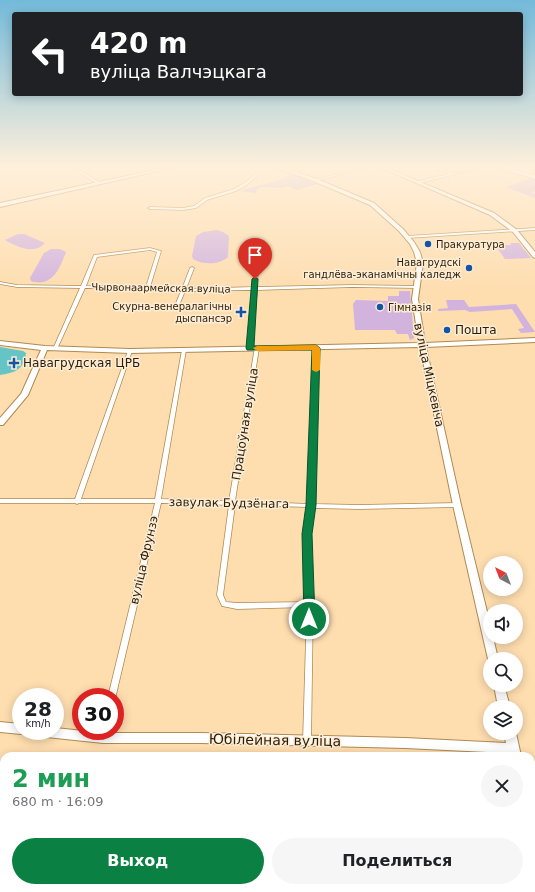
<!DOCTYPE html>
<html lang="ru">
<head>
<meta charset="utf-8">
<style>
	body { margin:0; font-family:"DejaVu Sans",sans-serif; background:#f6f6f6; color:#202124; height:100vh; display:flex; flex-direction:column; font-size:15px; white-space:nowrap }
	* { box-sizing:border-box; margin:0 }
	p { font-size:13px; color:#757577 }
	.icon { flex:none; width:22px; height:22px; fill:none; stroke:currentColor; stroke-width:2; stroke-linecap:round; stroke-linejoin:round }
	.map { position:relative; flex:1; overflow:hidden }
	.sheet { position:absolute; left:0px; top:752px; width:535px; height:140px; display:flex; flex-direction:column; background:#fff; border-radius:12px 12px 0 0; box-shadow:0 2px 10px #0003 }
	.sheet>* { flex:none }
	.hud { position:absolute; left:12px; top:12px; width:511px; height:84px; border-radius:4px; box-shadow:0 2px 10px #0003; background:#202124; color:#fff; overflow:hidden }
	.needle { width:26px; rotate:318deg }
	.tools { position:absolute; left:483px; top:556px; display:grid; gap:8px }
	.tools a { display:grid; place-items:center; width:40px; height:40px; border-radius:50%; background:#fff; box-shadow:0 2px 10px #0003; font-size:20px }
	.speed { position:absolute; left:12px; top:688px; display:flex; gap:8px; font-size:20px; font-weight:700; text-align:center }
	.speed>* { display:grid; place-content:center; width:52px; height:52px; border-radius:50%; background:#fff; box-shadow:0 2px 10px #0003; line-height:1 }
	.speed small { font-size:10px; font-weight:400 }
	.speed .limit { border:6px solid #d22; background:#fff; color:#111 }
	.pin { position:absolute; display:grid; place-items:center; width:34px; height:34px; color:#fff; margin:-41px -17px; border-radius:50% 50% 50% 0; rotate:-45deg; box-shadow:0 0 4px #0007 }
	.pin .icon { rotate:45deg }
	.me { position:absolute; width:44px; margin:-22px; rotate:0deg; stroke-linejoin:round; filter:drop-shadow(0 0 3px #0008) }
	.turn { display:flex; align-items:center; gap:14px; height:84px; padding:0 12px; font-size:18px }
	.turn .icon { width:52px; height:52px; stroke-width:2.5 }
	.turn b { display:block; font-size:28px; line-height:34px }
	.round { display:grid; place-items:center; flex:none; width:42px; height:42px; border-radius:21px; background:#f6f6f6 }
	.summary { display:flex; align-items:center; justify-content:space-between; height:68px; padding:0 12px }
	h1 { font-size:24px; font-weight:700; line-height:30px; color:#1e9e55 }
	.button { display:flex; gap:8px; margin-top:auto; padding:8px 12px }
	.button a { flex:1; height:46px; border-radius:24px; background:#0b8043; color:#fff; font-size:16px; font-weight:700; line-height:46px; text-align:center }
	.button a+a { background:#f6f6f6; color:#202124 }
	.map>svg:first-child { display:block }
	.green { fill:#d2b3de }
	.water { fill:#65c4c5 }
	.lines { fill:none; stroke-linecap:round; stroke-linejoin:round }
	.street-casing { stroke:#af8a51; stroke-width:1.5 }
	.secondary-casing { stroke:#af8a51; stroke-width:2 }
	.primary-casing { stroke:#af8a51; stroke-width:1 }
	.street { fill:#fff; fill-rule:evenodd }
	.secondary { fill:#fff; fill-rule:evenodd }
	.primary { fill:#fff; fill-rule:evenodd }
	.route { fill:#0b8043; stroke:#07532c }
	.slow { fill:#f59e0b }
	.poi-dot { fill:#1454a5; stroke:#feedd6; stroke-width:1.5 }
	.labels { text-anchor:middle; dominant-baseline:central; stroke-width:3; stroke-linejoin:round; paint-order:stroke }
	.far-poi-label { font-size:10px; fill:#2b1d05; stroke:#feedd6; text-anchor:start }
	.far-street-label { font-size:10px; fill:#2b1d05; stroke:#feedd6 }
	.poi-label { font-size:12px; fill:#2b1d05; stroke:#feedd6; text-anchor:start }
	.street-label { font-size:12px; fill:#2b1d05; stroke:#feedd6 }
	.near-street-label { font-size:14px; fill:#2b1d05; stroke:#feedd6 }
</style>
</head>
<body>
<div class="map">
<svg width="535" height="892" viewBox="0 0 535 892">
	<rect width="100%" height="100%" fill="#feddaf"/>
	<!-- green -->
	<g class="green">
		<polygon points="292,174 317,184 297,190 287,186 282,188 262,187 257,189 256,193 239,191 281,180"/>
		<polygon points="531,178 535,179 535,191 531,193 535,194 535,198 506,187"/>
		<path d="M217,230L223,232L229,236L228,257C220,265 202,265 193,259L192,256L196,236L203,232Z"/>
		<path d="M18,234H24L45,243C34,255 17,247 5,240Z"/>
		<polygon points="510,243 519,243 531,258 505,259 495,245 511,245"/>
		<path d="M51,249H60L66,252C60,268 52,288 31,281L30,278L44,253Z"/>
		<polygon points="399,291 410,291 414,338 410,340 408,334 397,334 395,330 355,330 353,304 356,300 388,301 388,296 399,296"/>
		<polygon points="446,300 464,300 469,307 516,304 535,332 521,333 518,329 524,328 512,309 470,312 465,310 438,311 438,309 448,308"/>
	</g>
	<!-- water -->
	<path class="water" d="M0,347L23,351L26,353C25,369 14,373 0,375Z"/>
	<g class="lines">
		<!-- street casing -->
		<g class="street-casing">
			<g id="street">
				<polygon points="72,168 76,168 99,182 96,183"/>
				<polygon points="262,168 265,168 248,184 236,191 207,200 196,208 183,210 150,209 148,208 150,207 183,208 194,206 205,198 234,189 246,182"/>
				<polygon points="363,168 368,168 315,181 313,180"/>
				<path d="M435,168C441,168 448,173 454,173C463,173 472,167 481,168L419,183V181L449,174L435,169Z"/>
				<polygon points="535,228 535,230 407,238 405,237 407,236"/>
				<path d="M259,244L262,245L258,270L257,287L352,285L418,286L420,287L418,288L352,287L257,290L252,348L250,349L248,348L252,290L185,291L178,308L176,309L174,308L181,291L148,289L85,288L57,349L55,350L53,349L80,288L17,287L0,284V282L17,285L81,286L94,255L150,248L161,251L150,287L182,289L190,268L192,267L194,268L186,289L253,287L254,270ZM150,250L157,252L146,287L86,286L97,257Z"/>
				<path d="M255,347H257L259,348L235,501L308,504L314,348L316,347L318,348L314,504L359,505L457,503L460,505L457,507L359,509L314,508L310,534L313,604L311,741L310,743L307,744L304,743L303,741L307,607L237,609L222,606L217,595L229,505L161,503L115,699V697H108L155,503H79L77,504L75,503H0V499H75L128,351L130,350L132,351L81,499H155L182,350L184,349L186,350L161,499L229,501ZM235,505L308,507L304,534L306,602L237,603L226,602L223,595Z"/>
			</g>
		</g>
		<!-- secondary casing -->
		<g class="secondary-casing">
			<g id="secondary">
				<polygon points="164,168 171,168 0,207 0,203"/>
				<polygon points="277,168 283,168 317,179 374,203 403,229 414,242 420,252 423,263 418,299 425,343 535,338 535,342 426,347 461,505 490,624 490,637 493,637 498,659 490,659 490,662 488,659 453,505 420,347 130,353 47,350 28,395 3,425 0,425 0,418 21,394 41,350 0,345 0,341 45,346 130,349 419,343 412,299 417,263 414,252 410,244 399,231 370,205 313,181"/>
				<polygon points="382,168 387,168 494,213 517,230 535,252 535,258 533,257 513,232 490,215"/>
				<polygon points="494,685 504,685 510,707 498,707"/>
				<polygon points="0,722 21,724 21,731 26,731 21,734 0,732"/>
				<polygon points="55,728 103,733 201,733 405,738 506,743 504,733 516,733 521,756 509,756 508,753 405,748 201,743 103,743 37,736 33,734 31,731 55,731"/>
				<polygon points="531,835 535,836 535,867 531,866"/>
			</g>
		</g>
		<!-- primary casing -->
		<g class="primary-casing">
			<polygon id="primary" points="499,168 507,168 535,175 535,179"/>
		</g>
		<!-- street -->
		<use href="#street" class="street"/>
		<!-- secondary -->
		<use href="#secondary" class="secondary"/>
		<!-- primary -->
		<use href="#primary" class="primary"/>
	</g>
	<!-- sky -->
	<linearGradient id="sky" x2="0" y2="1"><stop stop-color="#73bada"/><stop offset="0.57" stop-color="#fff0db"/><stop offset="1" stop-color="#fff0db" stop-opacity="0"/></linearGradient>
	<rect width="535" height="293" fill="url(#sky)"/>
	<!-- route -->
	<polygon class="route" points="255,277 258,279 254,346 316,345 320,348 316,505 312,534 315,619 313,622 309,623 305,622 304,619 302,534 306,505 312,350 247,350 246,348 252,279"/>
	<!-- slow -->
	<polygon class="slow" points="316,345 320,348 320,370 316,372 312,370 312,350 257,351 253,348 257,346"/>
	<!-- markers -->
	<g class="poi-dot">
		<circle cx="428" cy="244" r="4"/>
		<circle cx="469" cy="268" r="4"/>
		<circle cx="380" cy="307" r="4"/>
		<path d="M239 306h4v4h4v4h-4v4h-4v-4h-4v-4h4z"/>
		<circle cx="447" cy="330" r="4"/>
		<path d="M12 357h4v4h4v4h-4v4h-4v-4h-4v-4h4z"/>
	</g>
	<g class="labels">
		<!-- far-poi labels -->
		<g class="far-poi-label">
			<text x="436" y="244">Пракуратура</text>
			<text x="461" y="262" text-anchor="end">Навагрудскі<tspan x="461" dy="12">гандлёва-эканамічны каледж</tspan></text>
			<text x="232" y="306" text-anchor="end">Скурна-венералагічны<tspan x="232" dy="12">дыспансэр</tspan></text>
			<text x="388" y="307">Гімназія</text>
		</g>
		<!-- far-street labels -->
		<g class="far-street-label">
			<text transform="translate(161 288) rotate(1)">Чырвонаармейская вуліца</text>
		</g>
		<!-- poi labels -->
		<g class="poi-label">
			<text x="455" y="330">Пошта</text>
			<text x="23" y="363">Навагрудская ЦРБ</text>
		</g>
		<!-- street labels -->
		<g class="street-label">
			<text transform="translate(429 375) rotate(78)">вуліца Міцкевіча</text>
			<text transform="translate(245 424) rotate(-81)">Працоўная вуліца</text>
			<text transform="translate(229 503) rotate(1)">завулак Будзёнага</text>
			<text transform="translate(144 560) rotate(-77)">вуліца Фрунзэ</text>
		</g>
		<!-- near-street labels -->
		<g class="near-street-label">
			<text transform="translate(275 740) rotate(1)">Юбілейная вуліца</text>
		</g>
	</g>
</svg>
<div class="tools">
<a><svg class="needle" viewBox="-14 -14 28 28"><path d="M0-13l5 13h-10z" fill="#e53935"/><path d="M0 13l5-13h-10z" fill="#757577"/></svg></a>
<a><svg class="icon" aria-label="sound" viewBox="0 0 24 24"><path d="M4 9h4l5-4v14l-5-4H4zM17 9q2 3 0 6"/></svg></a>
<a><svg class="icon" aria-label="search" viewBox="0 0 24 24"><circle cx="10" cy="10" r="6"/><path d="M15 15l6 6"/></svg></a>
<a><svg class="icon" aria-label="layers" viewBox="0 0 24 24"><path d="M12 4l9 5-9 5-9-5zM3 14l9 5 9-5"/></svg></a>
</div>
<div class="speed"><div>28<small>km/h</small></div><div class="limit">30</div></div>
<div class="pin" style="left:255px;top:279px;background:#d93025"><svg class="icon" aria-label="arrive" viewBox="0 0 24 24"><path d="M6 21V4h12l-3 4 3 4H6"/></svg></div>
<svg class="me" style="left:309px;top:619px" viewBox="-20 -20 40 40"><circle r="17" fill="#0b8043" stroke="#fff" stroke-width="3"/><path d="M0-11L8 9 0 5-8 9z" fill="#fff"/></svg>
<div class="hud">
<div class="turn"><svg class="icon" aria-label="left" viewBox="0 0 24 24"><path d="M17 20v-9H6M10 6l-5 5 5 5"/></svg><div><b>420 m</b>вуліца Валчэцкага</div></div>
</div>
<section class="sheet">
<div class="summary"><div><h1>2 мин</h1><p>680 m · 16:09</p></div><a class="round"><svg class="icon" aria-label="close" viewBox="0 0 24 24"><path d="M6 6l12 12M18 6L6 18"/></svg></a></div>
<div class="button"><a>Выход</a><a>Поделиться</a></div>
</section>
</div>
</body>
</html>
